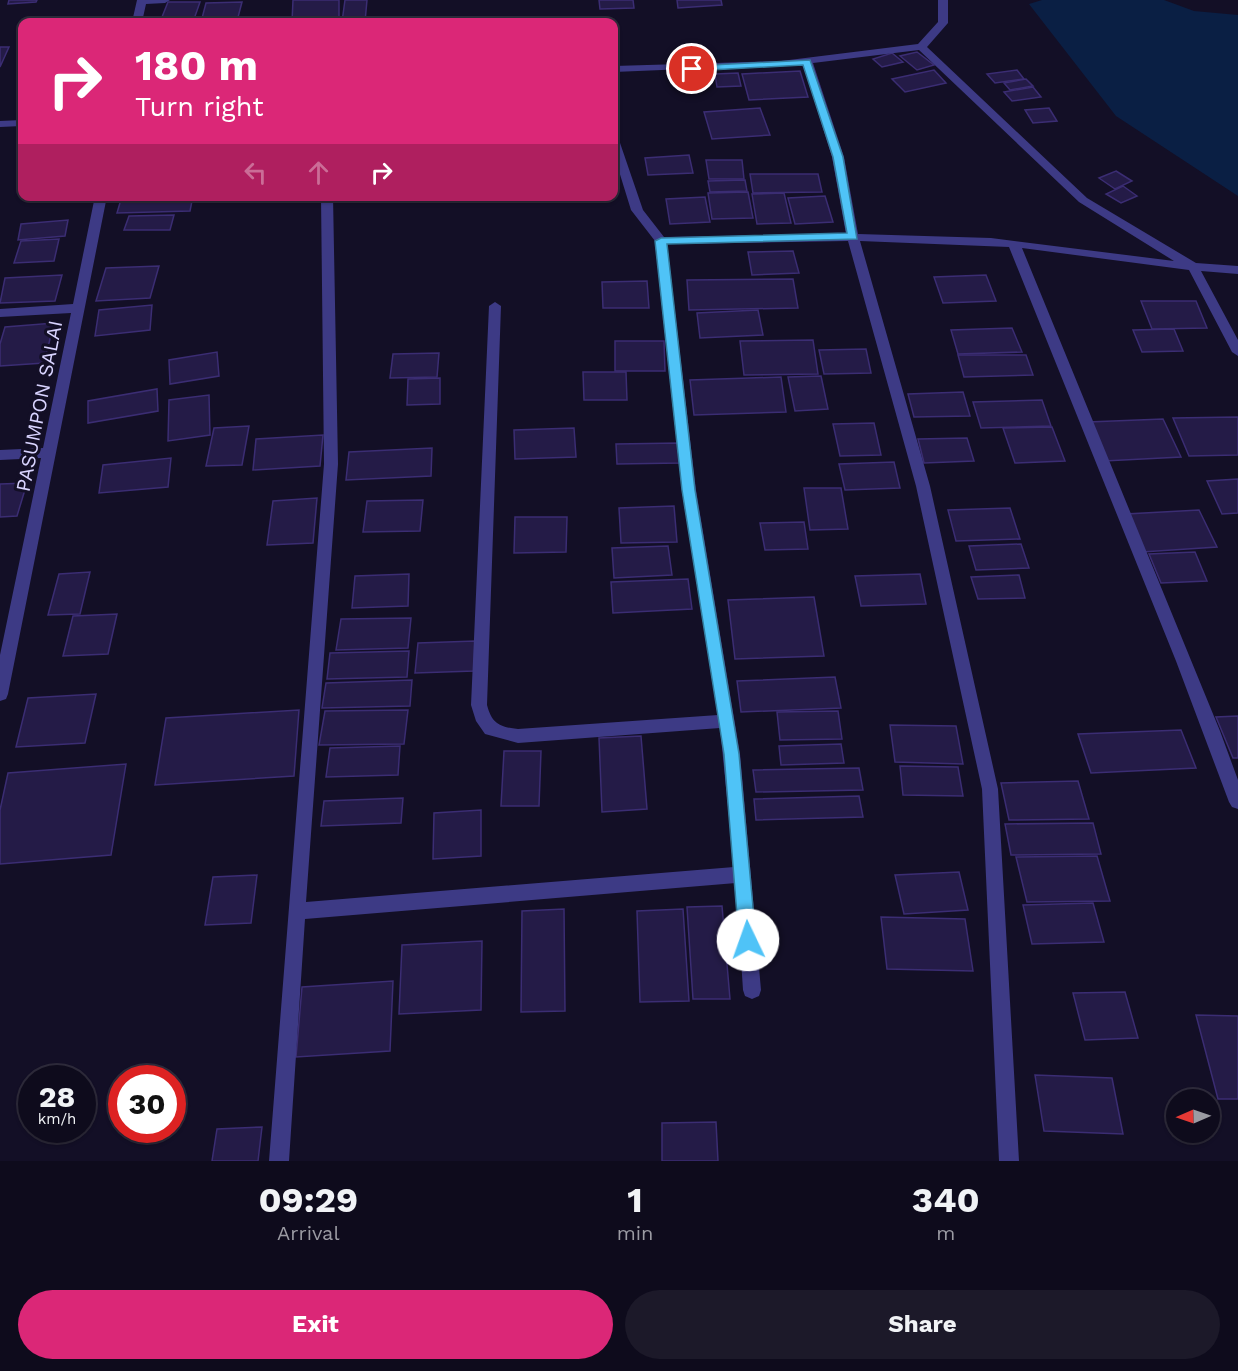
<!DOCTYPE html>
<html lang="en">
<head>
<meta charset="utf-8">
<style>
	body { margin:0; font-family:"Work Sans",sans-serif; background:#1c1929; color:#f1f3f6; height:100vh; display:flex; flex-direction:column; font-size:22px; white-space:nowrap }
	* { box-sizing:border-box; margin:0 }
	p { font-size:20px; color:#9b9ba3 }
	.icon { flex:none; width:33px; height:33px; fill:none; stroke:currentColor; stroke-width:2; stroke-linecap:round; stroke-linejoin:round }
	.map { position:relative; height:1161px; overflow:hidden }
	.details { display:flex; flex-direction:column; background:#0e0b1c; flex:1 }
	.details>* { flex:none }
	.top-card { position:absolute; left:18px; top:18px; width:600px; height:183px; border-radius:12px; box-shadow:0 2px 4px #0004,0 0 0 2px #2e2b3b; background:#db2777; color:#fff; overflow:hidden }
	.needle { width:39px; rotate:268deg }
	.fabs { position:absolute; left:1166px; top:1089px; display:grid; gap:12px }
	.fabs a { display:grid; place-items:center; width:54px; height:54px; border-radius:50%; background:#0e0b1c; box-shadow:0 2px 4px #0004,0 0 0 2px #2e2b3b; font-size:30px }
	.speed { position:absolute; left:18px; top:1065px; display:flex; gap:12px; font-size:30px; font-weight:700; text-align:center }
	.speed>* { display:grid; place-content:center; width:78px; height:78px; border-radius:50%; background:#0e0b1c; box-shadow:0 2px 4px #0004,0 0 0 2px #2e2b3b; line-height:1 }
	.speed small { font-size:15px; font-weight:400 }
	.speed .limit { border:9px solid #d22; background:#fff; color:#111 }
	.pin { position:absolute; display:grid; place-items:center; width:51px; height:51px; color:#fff; margin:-26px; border:3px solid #fff; border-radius:50%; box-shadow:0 2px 6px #0007 }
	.me { position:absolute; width:66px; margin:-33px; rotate:357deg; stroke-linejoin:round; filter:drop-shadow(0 0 4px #0008) }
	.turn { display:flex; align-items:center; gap:21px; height:126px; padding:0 18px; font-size:27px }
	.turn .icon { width:78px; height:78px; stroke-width:2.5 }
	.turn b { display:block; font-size:42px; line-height:51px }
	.lanes { display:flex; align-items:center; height:57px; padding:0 18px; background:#0003; justify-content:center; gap:30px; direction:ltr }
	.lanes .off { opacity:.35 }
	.eta { display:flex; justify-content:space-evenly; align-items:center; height:102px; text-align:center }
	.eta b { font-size:36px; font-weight:700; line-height:42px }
	.action { display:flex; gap:12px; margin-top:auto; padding:12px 18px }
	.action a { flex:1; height:69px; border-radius:36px; background:#db2777; color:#fff; font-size:24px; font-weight:700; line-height:69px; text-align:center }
	.action a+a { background:#1c1929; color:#f1f3f6 }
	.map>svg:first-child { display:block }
	.water { fill:#0a1f44 }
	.building { fill:#241b47; stroke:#3b2d73; stroke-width:1.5 }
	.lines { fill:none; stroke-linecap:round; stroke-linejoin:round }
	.minor { fill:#3d3a85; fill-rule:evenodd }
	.route { fill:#4fc3f7; stroke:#337fa1; stroke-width:1.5 }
	.labels { text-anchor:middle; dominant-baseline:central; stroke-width:6; stroke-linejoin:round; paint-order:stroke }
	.street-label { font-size:20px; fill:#d9d4ff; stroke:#130f26 }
</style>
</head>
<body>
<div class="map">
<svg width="1238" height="1161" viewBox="0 0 1238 1161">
	<rect width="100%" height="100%" fill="#130f26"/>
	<!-- water -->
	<polygon class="water" points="1042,0 1164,0 1194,11 1238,15 1238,196 1116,116 1029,4"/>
	<!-- building -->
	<g class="building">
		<polygon points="9,0 37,0 36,2 8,4"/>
		<polygon points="293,0 339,0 339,22 292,22"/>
		<polygon points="345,0 367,0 365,22 342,22"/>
		<polygon points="599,0 633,0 634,8 600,9"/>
		<polygon points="677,0 721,0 722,5 678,8"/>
		<polygon points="168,2 200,2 193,22 160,22"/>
		<polygon points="242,2 237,21 201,22 206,3"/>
		<polygon points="0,47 9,47 0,67"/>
		<polygon points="917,52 934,65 917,70 900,56"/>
		<polygon points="892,53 903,62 882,67 873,59"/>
		<polygon points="934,70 946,83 905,92 892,79"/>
		<polygon points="1017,70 1024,79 995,83 987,74"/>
		<polygon points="800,71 808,97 749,100 742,74"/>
		<polygon points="738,73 741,86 717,87 715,74"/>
		<polygon points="1026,79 1033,86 1010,90 1004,83"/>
		<polygon points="1033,87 1041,97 1012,101 1004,92"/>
		<polygon points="760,108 770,135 712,139 704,112"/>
		<polygon points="1049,108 1057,121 1033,123 1025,110"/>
		<polygon points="689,155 693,173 648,175 645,158"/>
		<polygon points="706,160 742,160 744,179 709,179"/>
		<polygon points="1116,171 1132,181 1115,189 1099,178"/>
		<polygon points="750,174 818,174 822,192 753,193"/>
		<polygon points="745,180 747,191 710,192 708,181"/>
		<polygon points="1123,186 1137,196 1121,203 1106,194"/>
		<polygon points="748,192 753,218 712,219 708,193"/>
		<polygon points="784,193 791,223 757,224 752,194"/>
		<polygon points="30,196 78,196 28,201"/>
		<polygon points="122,196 193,196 190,211 117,213"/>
		<polygon points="825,196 833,222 795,224 788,198"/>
		<polygon points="705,197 710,222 670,224 666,199"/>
		<polygon points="174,215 170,230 124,230 129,216"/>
		<polygon points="68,220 65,236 18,240 21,224"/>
		<polygon points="59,239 54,261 14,263 21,241"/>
		<polygon points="793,251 799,273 752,275 748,252"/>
		<polygon points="159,266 150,298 96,301 106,268"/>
		<polygon points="62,275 55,301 0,303 5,278"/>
		<polygon points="986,275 996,301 943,303 934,277"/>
		<polygon points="793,279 798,308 689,310 687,280"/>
		<polygon points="647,281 649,308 603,308 602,282"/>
		<polygon points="1141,301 1196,301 1207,328 1152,329"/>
		<polygon points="152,305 150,330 95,336 99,310"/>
		<polygon points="758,310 763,335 700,338 697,313"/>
		<polygon points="54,323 44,363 0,366 0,344 5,327"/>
		<polygon points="1012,328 1022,352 958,354 951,330"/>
		<polygon points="1174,329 1183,351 1142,352 1133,330"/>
		<polygon points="813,340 818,374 744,375 740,341"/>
		<polygon points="615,341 664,341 665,371 615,371"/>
		<polygon points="866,349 871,373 824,374 819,350"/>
		<polygon points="217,352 219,376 170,384 169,360"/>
		<polygon points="439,353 437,377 390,378 393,354"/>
		<polygon points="958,355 1026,355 1033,375 964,377"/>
		<polygon points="583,372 626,372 627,400 584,400"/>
		<polygon points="821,376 828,409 795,411 788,377"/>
		<polygon points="781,377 786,412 694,415 690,380"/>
		<polygon points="440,378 440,404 407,405 408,379"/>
		<polygon points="157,389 158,411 88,423 88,401"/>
		<polygon points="963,392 970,416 914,417 908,394"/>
		<polygon points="209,395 210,435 168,441 169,400"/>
		<polygon points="1042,400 1051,426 981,428 973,402"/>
		<polygon points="1238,417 1238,455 1189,456 1173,418"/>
		<polygon points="1163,419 1181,457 1104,461 1088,422"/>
		<polygon points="874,423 881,455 840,456 833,424"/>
		<polygon points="249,426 242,465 206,466 214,428"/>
		<polygon points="1052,427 1065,461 1015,463 1003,428"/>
		<polygon points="574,428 576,457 515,459 514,430"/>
		<polygon points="323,435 320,466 253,470 256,439"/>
		<polygon points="967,438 974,461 924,463 918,439"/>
		<polygon points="679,443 680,463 617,464 616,444"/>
		<polygon points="432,448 431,476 346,480 349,452"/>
		<polygon points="171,458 168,487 99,493 103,465"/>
		<polygon points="894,462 900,488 845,490 839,464"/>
		<polygon points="1238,479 1238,513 1222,514 1207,481"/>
		<polygon points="27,483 17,516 0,517 0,484"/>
		<polygon points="804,488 841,488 848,529 810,530"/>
		<polygon points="317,498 313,543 267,545 273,501"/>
		<polygon points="423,500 420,531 363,532 367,501"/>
		<polygon points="674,506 677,542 621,543 619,508"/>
		<polygon points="1010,508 1020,539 956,541 948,510"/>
		<polygon points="1199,510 1217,547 1142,552 1126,514"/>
		<polygon points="515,517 567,517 566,552 514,553"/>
		<polygon points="804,522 808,549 765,550 760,523"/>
		<polygon points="1021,544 1029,568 976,570 969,546"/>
		<polygon points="668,546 672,575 614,578 612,548"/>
		<polygon points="1195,552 1207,581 1161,583 1149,554"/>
		<polygon points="90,572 80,614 48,615 59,574"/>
		<polygon points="409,574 408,606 352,608 355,576"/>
		<polygon points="920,574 926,604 861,606 855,576"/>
		<polygon points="1019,575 1025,598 978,599 971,577"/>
		<polygon points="688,579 692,609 613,613 611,582"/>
		<polygon points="814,597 824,656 735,659 728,600"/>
		<polygon points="117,614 108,654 63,656 73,616"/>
		<polygon points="411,618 408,648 336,650 341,619"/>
		<polygon points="475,641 474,671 415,673 418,643"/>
		<polygon points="409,651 407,677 327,679 330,653"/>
		<polygon points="835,677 841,708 741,712 737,681"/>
		<polygon points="412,680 410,706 322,708 326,683"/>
		<polygon points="96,694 85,743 16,747 28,698"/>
		<polygon points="299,710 294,776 155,785 166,718"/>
		<polygon points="408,710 404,744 319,745 325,711"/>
		<polygon points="838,711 842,739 780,740 777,712"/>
		<polygon points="1238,716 1238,758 1233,758 1216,717"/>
		<polygon points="890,725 956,726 963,764 895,762"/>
		<polygon points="1181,730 1196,768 1091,773 1078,734"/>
		<polygon points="641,736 647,809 602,812 599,738"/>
		<polygon points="841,744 844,763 781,765 779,746"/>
		<polygon points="400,746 398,775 326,777 330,748"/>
		<polygon points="504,751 541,751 539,806 501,806"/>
		<polygon points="126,764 111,855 0,864 0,810 8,773"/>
		<polygon points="900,766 958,767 963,796 903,795"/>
		<polygon points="859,768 863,790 756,792 753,770"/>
		<polygon points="1078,781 1089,819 1009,820 1001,783"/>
		<polygon points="859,796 863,817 756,820 754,799"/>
		<polygon points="403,798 401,823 321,826 324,801"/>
		<polygon points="481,810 481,856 433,859 434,813"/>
		<polygon points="1093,823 1101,854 1011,855 1005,824"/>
		<polygon points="1097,856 1110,901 1027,902 1016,857"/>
		<polygon points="959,872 968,910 904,914 895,875"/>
		<polygon points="257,875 251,923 205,925 213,877"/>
		<polygon points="1093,903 1104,942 1032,944 1023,905"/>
		<polygon points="722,906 730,999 693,999 687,907"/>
		<polygon points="564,909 565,1011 521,1012 522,911"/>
		<polygon points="683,909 689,1001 640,1002 637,911"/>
		<polygon points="881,917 965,919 973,971 887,969"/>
		<polygon points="482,941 481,1010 399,1014 402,945"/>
		<polygon points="393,981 390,1051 296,1057 302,987"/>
		<polygon points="1125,992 1138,1038 1085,1040 1073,993"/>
		<polygon points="1196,1015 1238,1016 1238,1099 1218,1099"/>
		<polygon points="1035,1075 1112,1078 1123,1134 1044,1131"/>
		<polygon points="716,1122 718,1161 662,1161 662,1123"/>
		<polygon points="262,1127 258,1161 212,1161 217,1129"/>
	</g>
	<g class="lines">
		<!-- minor -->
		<g class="minor">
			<polygon points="137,0 170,0 165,3 146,4 142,22 132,22"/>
			<path d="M938,0H948V23L927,47L1087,198L1196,263L1238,266V274L1201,271L1238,340V356L1232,352L1189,270L1022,248L1220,731L1238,780V809L1232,807L1229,802L1176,661L1009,247L860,241L930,486L998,789L1019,1161H999L982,789L916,486L848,241L667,244L696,490L740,754L761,990L759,996L752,999L745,996L743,990L736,883L305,919L289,1161H269L324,464L321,196H333L338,464L306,902L734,867L720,728L518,743L485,734L476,721L471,705L489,306L495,302L501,306L487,705C492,724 500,727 518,729L718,715L682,490L655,241L631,210L614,155V137L619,140L643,210L664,237L846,234L832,157L803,64L614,72V66L781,61L918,44L938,22ZM919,50L1079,202L1174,261L991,238L858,234L844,157L813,63Z"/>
			<polygon points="22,120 22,126 0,127 0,121"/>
			<polygon points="95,196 107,196 8,694 6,699 0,701 0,655 41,458 0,460 0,450 43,448 71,313 0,317 0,309 73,304"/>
		</g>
	</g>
	<!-- route -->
	<polygon class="route" points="810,60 843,157 857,239 667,244 695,490 739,754 756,940 754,946 748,948 742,946 739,940 724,754 682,490 655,241 661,238 847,233 833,157 803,65 692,71 687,69 692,66"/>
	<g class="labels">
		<!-- street labels -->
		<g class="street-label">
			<text transform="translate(39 406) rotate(-79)">PASUMPON SALAI</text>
		</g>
	</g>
</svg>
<div class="fabs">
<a><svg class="needle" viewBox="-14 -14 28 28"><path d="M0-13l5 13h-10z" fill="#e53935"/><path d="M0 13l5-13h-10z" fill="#9b9ba3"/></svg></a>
</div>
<div class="speed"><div>28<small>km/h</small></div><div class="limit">30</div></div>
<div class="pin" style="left:692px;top:69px;background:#d93025"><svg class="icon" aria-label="arrive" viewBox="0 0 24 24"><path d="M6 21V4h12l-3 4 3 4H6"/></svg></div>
<svg class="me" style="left:748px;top:940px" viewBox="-20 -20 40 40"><circle r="19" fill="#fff"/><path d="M0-13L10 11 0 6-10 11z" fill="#4fc3f7"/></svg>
<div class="top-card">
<div class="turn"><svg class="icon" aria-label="right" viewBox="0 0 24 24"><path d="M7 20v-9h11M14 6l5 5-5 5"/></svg><div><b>180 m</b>Turn right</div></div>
<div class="lanes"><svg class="icon off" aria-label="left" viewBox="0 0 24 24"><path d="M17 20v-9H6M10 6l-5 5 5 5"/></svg><svg class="icon off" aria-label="ahead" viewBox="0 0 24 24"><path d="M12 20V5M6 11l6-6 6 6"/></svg><svg class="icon" aria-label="right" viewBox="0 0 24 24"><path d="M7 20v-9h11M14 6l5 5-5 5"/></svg></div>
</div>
</div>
<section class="details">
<div class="eta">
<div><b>09:29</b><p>Arrival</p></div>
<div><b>1</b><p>min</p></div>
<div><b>340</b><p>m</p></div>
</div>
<div class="action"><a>Exit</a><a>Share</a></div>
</section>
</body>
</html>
